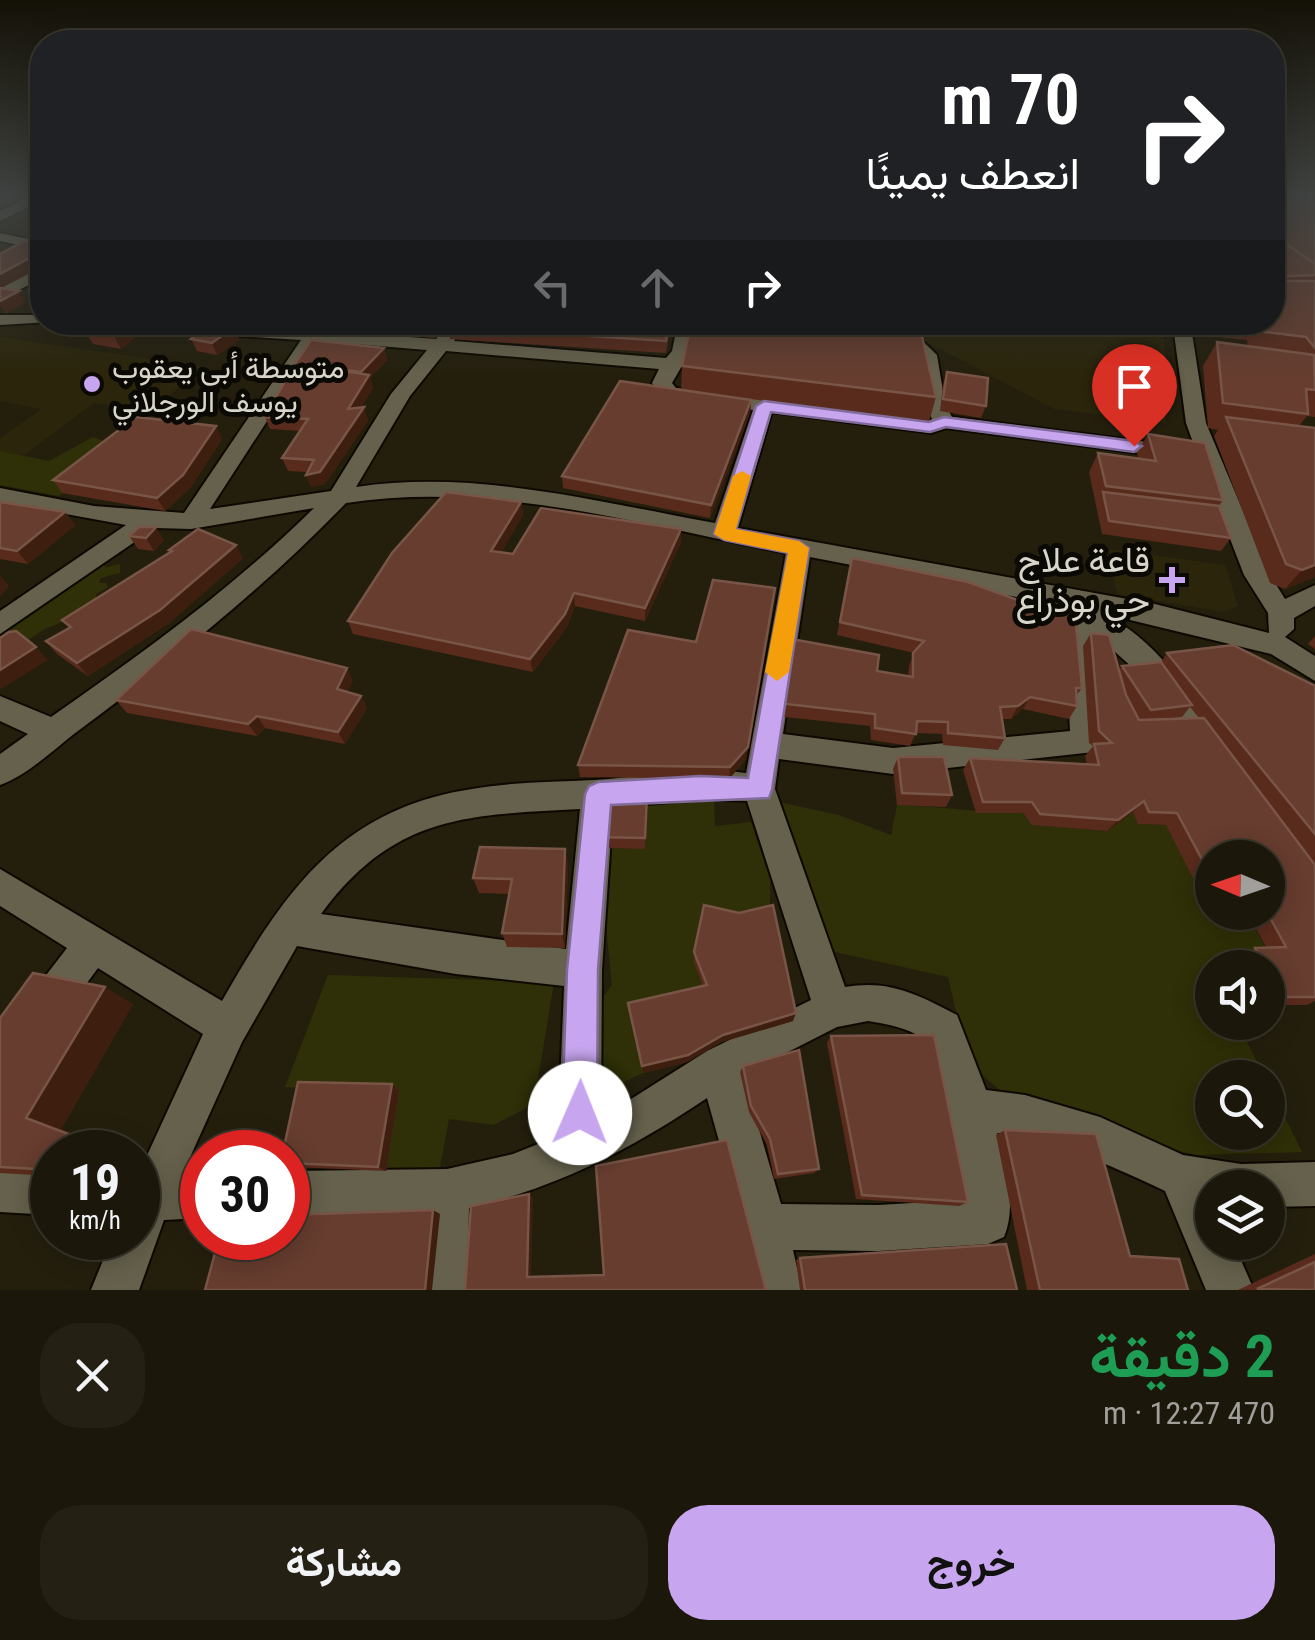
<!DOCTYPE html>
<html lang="ar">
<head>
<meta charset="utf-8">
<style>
	body { margin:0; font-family:"Roboto Condensed",Vazirmatn,sans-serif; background:#242013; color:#f1f3f6; direction:rtl; height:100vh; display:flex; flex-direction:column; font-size:38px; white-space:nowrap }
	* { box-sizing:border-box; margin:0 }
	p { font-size:32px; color:#a09f9c }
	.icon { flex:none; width:55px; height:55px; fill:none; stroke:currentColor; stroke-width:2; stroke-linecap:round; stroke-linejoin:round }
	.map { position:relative; height:1290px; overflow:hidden; direction:ltr }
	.details { display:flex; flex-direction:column; background:#1b170a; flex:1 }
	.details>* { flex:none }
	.guide { position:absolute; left:30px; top:30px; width:1255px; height:305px; border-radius:40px; box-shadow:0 5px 25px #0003,0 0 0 2px #39362b; direction:rtl; background:#202124; color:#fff; overflow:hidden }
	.needle { width:65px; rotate:272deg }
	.tools { position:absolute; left:1195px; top:840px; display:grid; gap:20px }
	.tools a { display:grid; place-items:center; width:90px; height:90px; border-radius:50%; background:#1b170a; box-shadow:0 5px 25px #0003,0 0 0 2px #39362b; font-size:50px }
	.speed { position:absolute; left:30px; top:1130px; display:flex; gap:20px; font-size:50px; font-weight:700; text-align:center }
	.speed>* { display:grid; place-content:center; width:130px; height:130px; border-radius:50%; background:#1b170a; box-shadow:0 5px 25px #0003,0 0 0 2px #39362b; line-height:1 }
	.speed small { font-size:25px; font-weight:400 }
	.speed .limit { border:15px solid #d22; background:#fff; color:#111 }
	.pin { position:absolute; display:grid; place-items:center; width:85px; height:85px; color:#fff; margin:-102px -42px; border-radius:50% 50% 50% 0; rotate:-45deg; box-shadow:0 0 10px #0007 }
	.pin .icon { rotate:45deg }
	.me { position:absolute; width:110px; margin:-55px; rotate:1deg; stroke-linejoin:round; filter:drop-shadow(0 0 8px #0008) }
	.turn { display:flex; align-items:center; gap:35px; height:210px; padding:0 40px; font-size:45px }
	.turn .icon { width:130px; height:130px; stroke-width:2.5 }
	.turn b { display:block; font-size:70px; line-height:85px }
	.lanes { display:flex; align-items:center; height:95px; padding:0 40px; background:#0003; justify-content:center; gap:50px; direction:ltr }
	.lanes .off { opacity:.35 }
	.round { display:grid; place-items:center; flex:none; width:105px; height:105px; border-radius:40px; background:#242013 }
	.headline { display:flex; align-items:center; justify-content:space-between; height:170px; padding:0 40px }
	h1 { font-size:60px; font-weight:700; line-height:75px; color:#1e9e55 }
	.button { display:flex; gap:20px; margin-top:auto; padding:20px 40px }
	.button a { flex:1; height:115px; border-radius:40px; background:#c7a6ef; color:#111; font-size:40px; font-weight:700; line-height:115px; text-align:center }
	.button a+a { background:#242013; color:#f1f3f6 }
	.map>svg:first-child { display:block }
	.built { fill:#2a250b }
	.green { fill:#2f3007 }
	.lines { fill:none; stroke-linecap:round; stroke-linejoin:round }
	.minor-casing { stroke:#0d0900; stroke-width:4 }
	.minor { fill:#65614c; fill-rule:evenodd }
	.wall { fill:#592b1c; fill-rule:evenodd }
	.shaded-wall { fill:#3e1e0e }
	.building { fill:#663d2f; stroke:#785547; stroke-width:2.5 }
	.route { fill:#c7a6ef; stroke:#816c9b; stroke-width:2.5 }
	.slow { fill:#f59e0b }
	.poi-dot { fill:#c7a6ef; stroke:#0b0903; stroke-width:4 }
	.labels { text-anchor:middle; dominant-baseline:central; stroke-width:10; stroke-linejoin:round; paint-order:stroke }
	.far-poi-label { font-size:30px; fill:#d8d5ca; stroke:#0b0903; text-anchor:start }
	.poi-label { font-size:35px; fill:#d8d5ca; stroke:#0b0903; text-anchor:end }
</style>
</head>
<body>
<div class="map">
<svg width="1315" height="1290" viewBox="0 0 1315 1290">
	<rect width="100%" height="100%" fill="#241f0d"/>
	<!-- built -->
	<g class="built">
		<polygon points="905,323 1164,323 1166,423 1054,409 915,336"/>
		<polygon points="0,337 204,367 149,412 94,403 23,456 0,451 0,438 42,409 0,401"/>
		<polygon points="1107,549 1225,565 1238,606 1223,612 1117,594"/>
	</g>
	<!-- green -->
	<g class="green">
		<polygon points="93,437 122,448 59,496 0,485 0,451 49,461"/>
		<polygon points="95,564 108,567 120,564 120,573 101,578 99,583 107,583 107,588 96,594 98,607 43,630 0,659 0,628"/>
		<polygon points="714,801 715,826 751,822 770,879 770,915 705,994 629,1011 643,1073 564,1111 599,1002 612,985 598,848 645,849 647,806"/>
		<path d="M774,801L839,815L891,835L897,805C940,806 981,813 1023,813L1032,825L1107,831L1133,812L1139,824L1166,825L1212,876V912L1247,913L1270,956L1245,967L1212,968V1022L1253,1023L1245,1038L1265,1077L1212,1078V1132H1268V1083L1302,1152L1195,1155L1023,1110L968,1063L948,977L808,946Z"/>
		<polygon points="328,975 554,982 534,1104 494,1125 449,1119 440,1167 386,1171 398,1091 285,1087"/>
	</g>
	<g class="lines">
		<!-- minor casing -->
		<g class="minor-casing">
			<g id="minor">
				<polygon points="34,195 42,195 42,201 0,221 0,211"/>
				<polygon points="0,233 42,242 42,250 0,241"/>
				<polygon points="42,267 42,278 0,300 0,288"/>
				<polygon points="0,315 42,315 42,322 49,322 0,325"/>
				<path d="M87,322H193L309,329L313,322H330L326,331L436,339L450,322H468L454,341L666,358L672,351L678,322H696L690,352L672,383L676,388L929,421L932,419L925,403L919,357L891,333L885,322H903L937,355L945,403L952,417L1195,448L1186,423L1174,333L1177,322H1195L1192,333L1206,423L1269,573L1285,599L1315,585V606L1294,618V629L1285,637L1315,656V681L1271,654L1101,613C1155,637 1189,693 1224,737L1228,746L1224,755L1213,759L1202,755L1144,678L1093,632L1101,739L1094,752L893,774L779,759L775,789L845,987C889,979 919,995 957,1015L986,1090L1025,1095L1100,1117L1183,1155L1241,1164L1315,1162V1206L1268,1207V1188H1212V1242H1233L1254,1290H1206L1165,1191C1110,1165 1057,1141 997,1133C1004,1167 1018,1204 1004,1237L988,1244L878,1251L793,1250L802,1290H754L743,1227L707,1098C631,1149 559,1187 469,1208L467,1290H419L424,1213L288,1215V1171L447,1169L513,1154L558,1136L564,986L456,974L297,946L242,1042L182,1175L202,1174V1218L164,1220L139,1290H91L112,1238H138V1175L203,1034L98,968L14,1082L0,1088V1035L67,948L0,906V869L222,1001C284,892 340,809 472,789C512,782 553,782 594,780C644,777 696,766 746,773L786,553C643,525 493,480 346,503C265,587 175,659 82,728C57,746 30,774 0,785V754L28,734L0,721V696L51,717C143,653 234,587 314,508L191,529L155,528L0,634V611L126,525L0,502V488L94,506L184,513L301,340L95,327ZM319,341L427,350L391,394L331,491L210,509ZM446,351L659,369L652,383L663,397L753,410L715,523C598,502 476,469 356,487L410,396ZM772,412L931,433L946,428L1200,461L1244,575L1268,613L1269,633L1155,604L738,528ZM810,557L1064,606L1070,731L893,748L783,734ZM698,799L747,801L811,1000L707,1051L601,1118L602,970L613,807ZM580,809L566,949L321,914C394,815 466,815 580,809ZM868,1021C891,1025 920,1029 933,1050L950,1109L966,1200L878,1205L781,1204L743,1075L837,1027Z"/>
				<polygon points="0,1168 52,1171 52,1215 0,1212"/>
			</g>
		</g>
		<!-- minor -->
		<use href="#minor" class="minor"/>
	</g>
	<!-- wall -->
	<g class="wall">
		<polygon points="1272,195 1315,195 1314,200 1309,201 1315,203 1315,417 1307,416 1299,426 1315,428 1315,577 1285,589 1270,583 1214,436 1218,430 1208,428 1203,366 1217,342 1248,346 1247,340 1199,335 1198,322 1272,322"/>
		<polygon points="172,322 304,322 297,332 234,328 239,340 217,355 197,351 191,339 221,327 173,324"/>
		<polygon points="320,322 447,322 435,338 322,330"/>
		<polygon points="671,322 666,353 450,339 448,327"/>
		<polygon points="86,332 139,334 121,349 93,344"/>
		<polygon points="384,348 387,360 370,378 373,388 361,407 368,420 325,484 311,487 306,475 307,472 288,471 282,458 300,431 270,429 265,417"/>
		<polygon points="682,366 936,397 929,422 711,394 751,400 750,413 710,518 563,488 562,476 681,390"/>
		<polygon points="947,372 986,406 981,418 940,411 943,384"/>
		<polygon points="1148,434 1223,500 1219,506 1231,538 1221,551 1102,534 1089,472 1098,453 1138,458 1137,453"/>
		<polygon points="222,439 190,488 165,511 62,493 53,480"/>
		<polygon points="0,502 65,512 75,525 28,564 0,559"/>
		<polygon points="521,502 523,515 501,552 513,554 681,529 681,542 645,621 575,606 567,627 533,672 353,634 348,621"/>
		<polygon points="129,536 164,540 154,551 138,549"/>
		<polygon points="169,550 243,558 169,623 88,676 57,654 46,641 69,628 62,620 170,552"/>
		<polygon points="852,558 1082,688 1076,696 1077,706 1069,719 1023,709 1011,719 1002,719 1005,738 998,750 943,745 942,734 916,733 910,746 871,740 870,726 775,716 784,650 877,671 908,676 909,666 914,653 837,635"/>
		<path d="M1091,633L1119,670L1122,666L1161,662L1167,653L1315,686V863L1305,851L1315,865V1001L1307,1005H1268V968H1245L1240,957L1255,948L1266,947L1247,912H1268V858H1212V876L1193,878L1166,825L1138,824L1133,812L1107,831L1032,825L1023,813H976L963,770L970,758L1087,764L1085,756L1093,746L1089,743L1083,646ZM1190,707L1199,718L1164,719L1182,717Z"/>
		<polygon points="1315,636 1315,649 1308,644"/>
		<polygon points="353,680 347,692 361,696 367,708 345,744 265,728 257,736 127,713 116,700"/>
		<polygon points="898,757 952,795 946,807 897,805 893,769"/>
		<polygon points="746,759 729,779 580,777 578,765"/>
		<polygon points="647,806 645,849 598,848 596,837"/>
		<polygon points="565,849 568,865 565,948 507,947 502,933 509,894 479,893 473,878"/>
		<polygon points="694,952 793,1021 722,1042 687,1062 643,1073 628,1003 703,986 694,962"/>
		<polygon points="133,1004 61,1129 120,1151 52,1152 52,1176 0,1173 0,1018"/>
		<polygon points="831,1036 968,1202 959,1206 856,1199 827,1043"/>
		<polygon points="743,1066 819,1169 814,1173 774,1179 767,1145 749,1112 740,1072"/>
		<polygon points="392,1084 399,1091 386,1171 292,1167 288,1165 288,1152"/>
		<polygon points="1005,1130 1130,1256 1188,1290 1027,1290 996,1135"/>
		<polygon points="1315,1254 1315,1290 1238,1290"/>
		<polygon points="800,1258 1017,1290 800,1290 796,1260"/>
	</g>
	<!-- shaded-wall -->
	<g class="shaded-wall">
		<polygon points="1306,195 1315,195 1315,197 1314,200 1301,204"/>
		<polygon points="42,251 42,266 0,289 0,274"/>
		<polygon points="19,291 26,302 6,314 0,305 0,301"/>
		<polygon points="132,322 133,322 139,334 121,349 114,336"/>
		<polygon points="294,322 304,322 297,332"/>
		<polygon points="435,322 447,322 435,338 432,326"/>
		<polygon points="234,327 239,340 217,355 212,343"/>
		<polygon points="384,348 387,360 370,378 373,388 353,421 348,409 365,383 361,372"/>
		<polygon points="751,400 750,413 710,518 711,505"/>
		<polygon points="364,407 368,420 325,484 311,487 306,475"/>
		<polygon points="216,426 222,439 190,488 165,511 157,498"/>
		<polygon points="521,502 523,515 494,564 491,551"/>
		<polygon points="65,512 75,525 28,564 17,551"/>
		<polygon points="156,527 164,540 154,551 146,538"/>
		<polygon points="681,529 681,542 645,621 645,608"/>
		<polygon points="236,545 243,558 169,623 88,676 77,663"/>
		<polygon points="1315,565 1315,577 1285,589 1302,570"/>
		<polygon points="0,575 9,586 0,597"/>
		<polygon points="574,593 575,606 567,627 533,672 530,659"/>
		<polygon points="773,601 746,759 729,779 730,767"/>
		<polygon points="36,647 48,660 1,689 0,688 0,670"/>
		<polygon points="347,668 353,680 343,702 337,689"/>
		<polygon points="361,696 367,708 345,744 338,732"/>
		<polygon points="1030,697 1023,709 1011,719 1018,706"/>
		<polygon points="257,716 265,728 257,736 248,724"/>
		<polygon points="1144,801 1133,812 1107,831 1118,820"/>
		<polygon points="565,849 568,865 565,948 562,934"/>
		<polygon points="105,987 133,1004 61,1129 120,1151 119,1152 78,1152 26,1118"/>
		<polygon points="796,1013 793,1021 722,1042 687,1062 643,1073 642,1066 723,1035"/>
		<polygon points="392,1084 399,1091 386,1171 378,1167"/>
		<polygon points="529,1194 533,1198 531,1278 527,1277"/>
		<polygon points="433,1210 440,1214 432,1290 425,1290"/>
	</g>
	<!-- building -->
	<g class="building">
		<polygon points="1272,195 1292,195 1315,203 1315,264 1286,244 1272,243"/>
		<polygon points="26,240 42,243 42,251 0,274 0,254"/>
		<polygon points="1272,243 1286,244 1315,264 1315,275 1272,277"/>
		<polygon points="1272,281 1315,281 1315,348 1306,337 1265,332 1263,322 1272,322"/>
		<polygon points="0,288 19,291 0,301"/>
		<polygon points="99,322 132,322 114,336 86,332"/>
		<polygon points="389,322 435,322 432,326"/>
		<polygon points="451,322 669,322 666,341 448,327"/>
		<polygon points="691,322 912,322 920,328 936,397 682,366"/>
		<polygon points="206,327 234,327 212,343 191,339"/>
		<polygon points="311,340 384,348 361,372 307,365 369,375 348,409 364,407 320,472 306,475 314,460 282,458 308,419 265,417 294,365"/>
		<polygon points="1217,342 1314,355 1315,390 1306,389 1308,414 1223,403"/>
		<polygon points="947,372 988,378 986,406 943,399"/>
		<polygon points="620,381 751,400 711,505 562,476"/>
		<polygon points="136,417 216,426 183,475 157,498 53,480"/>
		<polygon points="1226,417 1315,428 1315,565 1302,570 1286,564"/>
		<polygon points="1148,434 1205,443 1223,500 1106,486 1098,453 1156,461"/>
		<polygon points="446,492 521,502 491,551 513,554 541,508 681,529 645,608 574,593 565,614 530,659 348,621 392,553"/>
		<polygon points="1103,492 1219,506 1231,538 1109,521"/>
		<polygon points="0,502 65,512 17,551 0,548"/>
		<polygon points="139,527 156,527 146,538 129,536"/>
		<polygon points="198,529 236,545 160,610 77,663 46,641 71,627 62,620 172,551 169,550"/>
		<polygon points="852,558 968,582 1026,603 1075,613 1082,688 1076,688 1077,706 1030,697 1018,706 1000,707 1005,738 948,733 948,722 917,721 916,734 875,728 875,714 777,703 786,638 879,655 877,671 913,677 913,653 924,641 840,622"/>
		<polygon points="713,580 775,588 748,747 730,767 578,765 628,630 696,642"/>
		<polygon points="191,629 347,668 337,689 361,696 338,732 257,716 248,724 116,700"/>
		<polygon points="16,631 36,647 0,670 0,638 9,632"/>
		<polygon points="1091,633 1109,635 1126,695 1139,720 1204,718 1315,865 1315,997 1279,997 1268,973 1268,968 1265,968 1255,948 1286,947 1267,912 1268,858 1212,858 1212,867 1206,867 1177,813 1149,812 1144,801 1118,820 1040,814 1032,802 983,802 970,758 1099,765 1094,744 1112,743 1099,731"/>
		<polygon points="1233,645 1315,686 1315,834 1167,653"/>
		<polygon points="1161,662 1192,705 1151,710 1122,666"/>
		<polygon points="898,757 944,757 952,795 902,793"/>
		<polygon points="600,794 647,794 645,838 596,837"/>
		<polygon points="480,847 565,849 562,934 502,933 512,879 473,878"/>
		<polygon points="704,905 739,913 773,905 796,1013 723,1035 688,1055 642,1066 628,1003 707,985 694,952"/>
		<polygon points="33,973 105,987 26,1118 87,1141 78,1152 52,1152 52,1170 0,1167 0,1018"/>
		<polygon points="934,1035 968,1202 862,1195 831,1036"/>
		<polygon points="799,1050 819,1169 778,1174 770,1139 751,1106 743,1066"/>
		<polygon points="298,1082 392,1084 378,1167 288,1163 288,1152 283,1152"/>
		<polygon points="1005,1130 1096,1134 1130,1256 1179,1259 1188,1290 1040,1290"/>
		<polygon points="727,1140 766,1290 465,1290 471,1206 529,1194 527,1277 604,1275 596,1166"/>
		<polygon points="433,1210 425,1290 205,1290 219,1238 288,1238 288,1215"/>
		<polygon points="1006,1244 1017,1290 805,1290 800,1258"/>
		<polygon points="1315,1262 1315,1290 1257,1289"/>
	</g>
	<!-- sky -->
	<linearGradient id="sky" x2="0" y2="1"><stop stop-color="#141107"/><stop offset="0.52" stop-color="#3f4240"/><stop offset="1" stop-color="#3f4240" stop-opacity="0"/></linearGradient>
	<rect width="1315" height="375" fill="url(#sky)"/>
	<!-- route -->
	<polygon class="route" points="764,401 929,422 944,417 1134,441 1142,446 1134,452 946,427 930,432 771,412 736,529 799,541 809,548 772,790 769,798 611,805 598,970 597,1113 592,1125 580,1130 567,1125 562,1113 567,970 585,794 589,786 598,782 700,776 748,778 788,553 724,540 714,534 756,406"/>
	<!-- slow -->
	<polygon class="slow" points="742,471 751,476 736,529 799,541 809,548 789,672 777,681 765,672 788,553 724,540 714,534 733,476"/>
	<!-- markers -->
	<g class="poi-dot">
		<circle cx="92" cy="384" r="10"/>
		<path d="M1167 565h10v10h10v10h-10v10h-10v-10h-10v-10h10z"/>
	</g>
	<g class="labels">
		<!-- far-poi labels -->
		<g class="far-poi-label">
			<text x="112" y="367">متوسطة أبي يعقوب<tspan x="112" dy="34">يوسف الورجلاني</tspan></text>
		</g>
		<!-- poi labels -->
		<g class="poi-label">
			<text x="1150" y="560">قاعة علاج<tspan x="1150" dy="40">حي بوذراع</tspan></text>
		</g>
	</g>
</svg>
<div class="tools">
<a><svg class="needle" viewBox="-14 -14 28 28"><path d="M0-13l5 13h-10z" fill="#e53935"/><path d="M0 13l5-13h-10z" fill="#a09f9c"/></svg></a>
<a><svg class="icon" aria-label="sound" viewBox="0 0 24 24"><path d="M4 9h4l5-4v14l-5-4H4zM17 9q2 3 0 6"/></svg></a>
<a><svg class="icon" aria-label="search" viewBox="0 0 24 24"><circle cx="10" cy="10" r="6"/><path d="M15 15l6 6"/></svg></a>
<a><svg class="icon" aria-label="layers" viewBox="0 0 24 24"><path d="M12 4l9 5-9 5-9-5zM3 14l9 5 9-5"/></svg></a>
</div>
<div class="speed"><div>19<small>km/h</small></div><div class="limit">30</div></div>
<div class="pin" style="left:1134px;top:446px;background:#d93025"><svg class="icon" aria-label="arrive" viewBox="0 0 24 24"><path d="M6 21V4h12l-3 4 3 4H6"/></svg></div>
<svg class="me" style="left:580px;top:1113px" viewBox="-20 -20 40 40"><circle r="19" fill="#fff"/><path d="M0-13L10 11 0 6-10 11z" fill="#c7a6ef"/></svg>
<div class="guide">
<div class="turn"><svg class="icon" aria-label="right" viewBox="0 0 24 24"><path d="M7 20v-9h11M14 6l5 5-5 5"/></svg><div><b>70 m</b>انعطف يمينًا</div></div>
<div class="lanes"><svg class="icon off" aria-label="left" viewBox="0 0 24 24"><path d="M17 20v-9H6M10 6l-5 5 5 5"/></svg><svg class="icon off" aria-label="ahead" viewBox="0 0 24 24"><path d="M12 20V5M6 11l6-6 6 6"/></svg><svg class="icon" aria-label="right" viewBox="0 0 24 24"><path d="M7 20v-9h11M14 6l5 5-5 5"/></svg></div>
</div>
</div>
<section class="details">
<div class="headline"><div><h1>2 دقيقة</h1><p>470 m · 12:27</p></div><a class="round"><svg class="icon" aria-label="close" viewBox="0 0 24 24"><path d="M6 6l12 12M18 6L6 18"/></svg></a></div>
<div class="button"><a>خروج</a><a>مشاركة</a></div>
</section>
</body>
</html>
